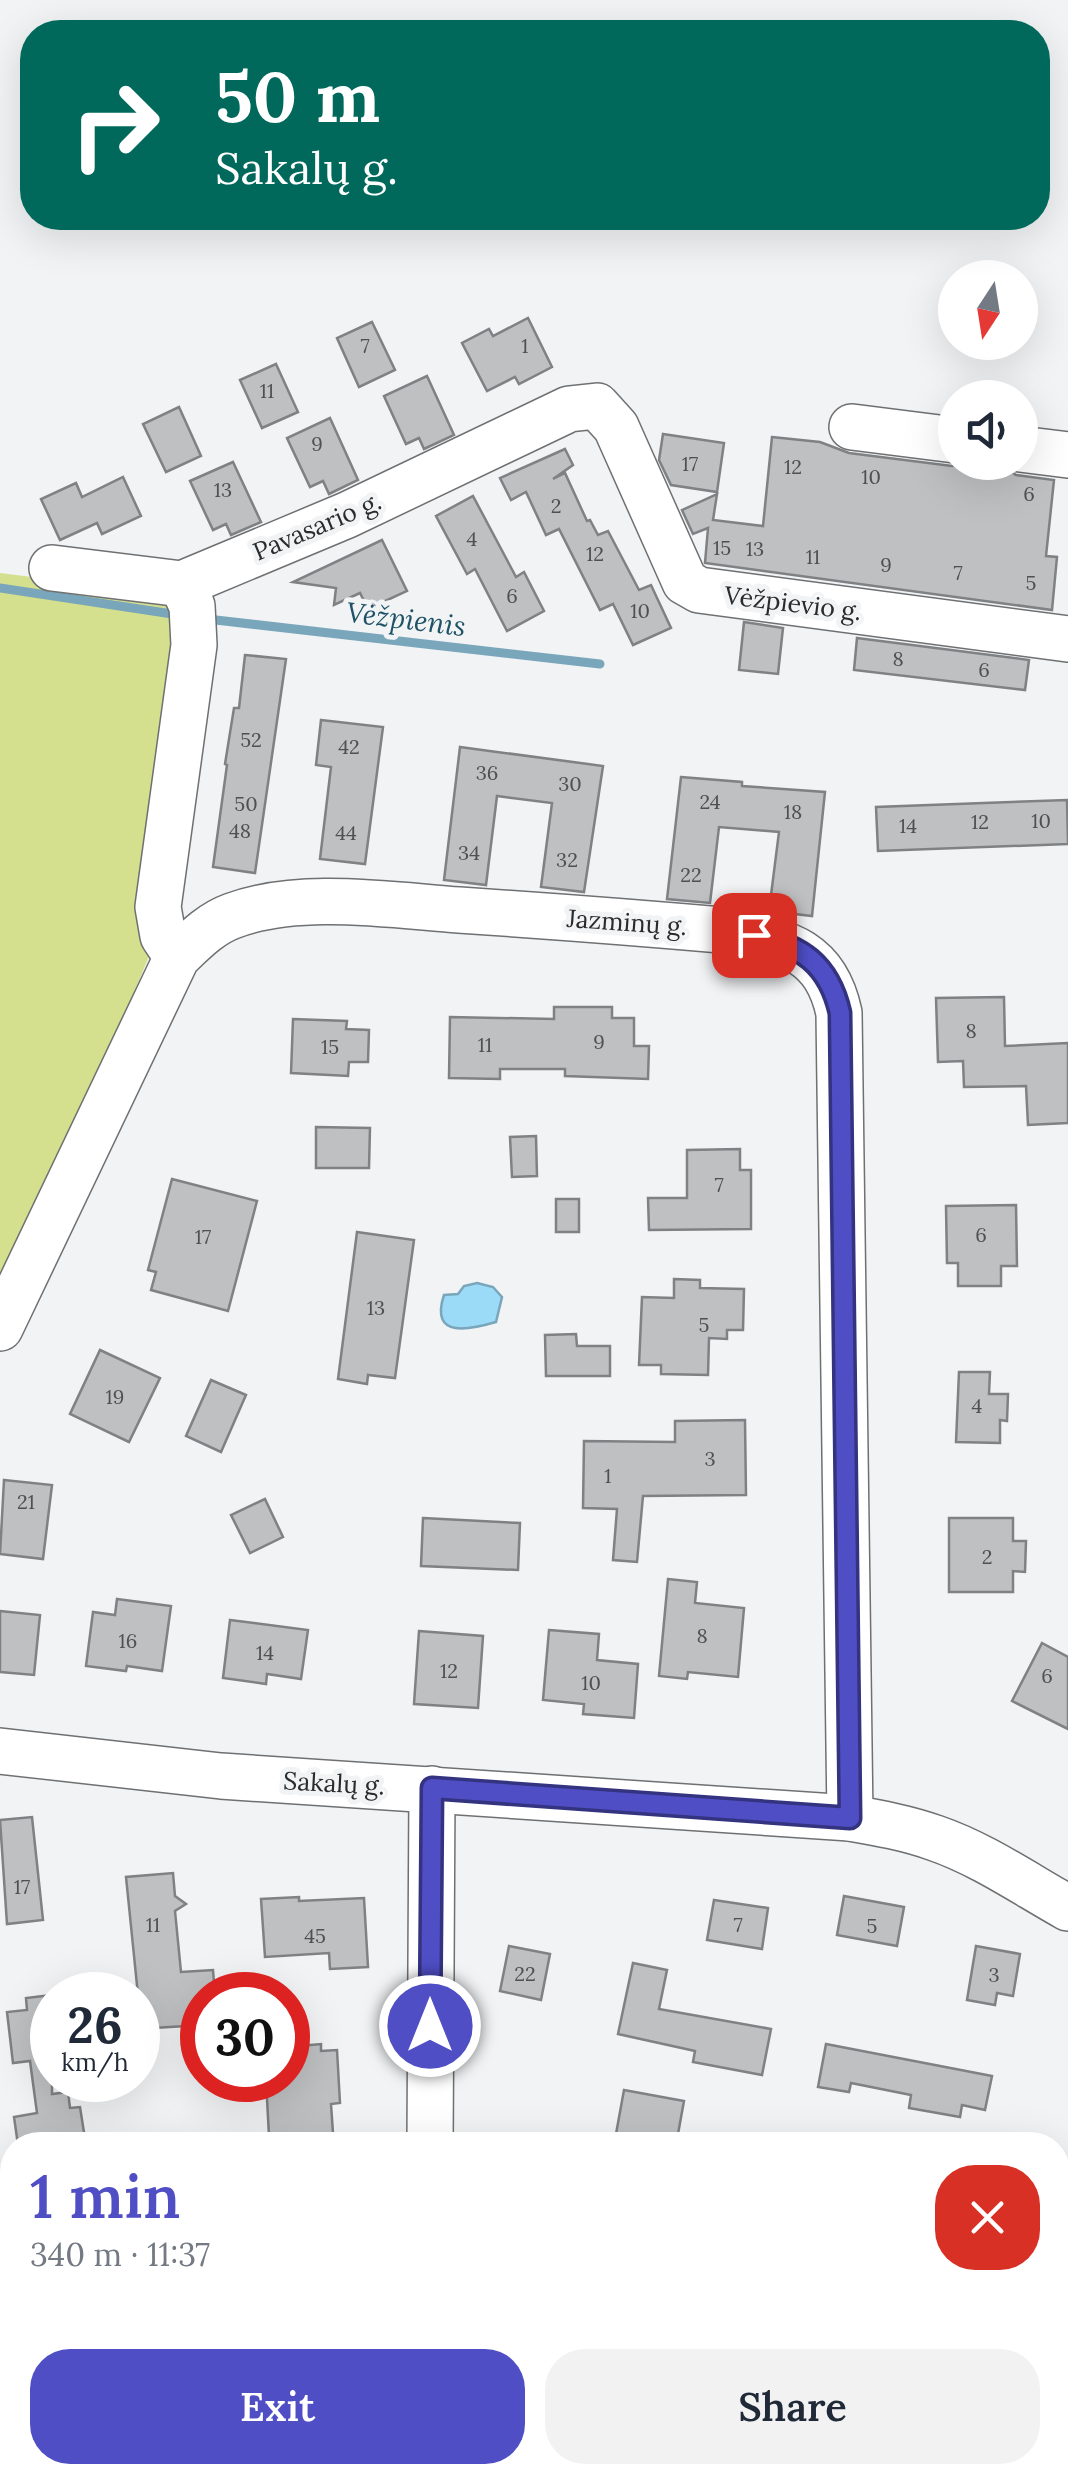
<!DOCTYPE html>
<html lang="en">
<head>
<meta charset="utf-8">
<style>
	body { margin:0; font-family:Lora,serif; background:#f2f2f3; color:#1f2937; height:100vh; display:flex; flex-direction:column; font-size:38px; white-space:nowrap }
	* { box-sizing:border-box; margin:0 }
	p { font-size:32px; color:#747a83 }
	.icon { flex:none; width:55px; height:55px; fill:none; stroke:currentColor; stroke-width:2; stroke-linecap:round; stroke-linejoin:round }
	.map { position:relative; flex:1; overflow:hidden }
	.side { position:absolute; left:0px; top:2132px; width:1070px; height:352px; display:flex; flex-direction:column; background:#fff; border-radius:40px 40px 0 0; box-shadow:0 10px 40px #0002 }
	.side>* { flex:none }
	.guide { position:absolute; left:20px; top:20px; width:1030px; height:210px; border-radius:40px; box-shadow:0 10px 40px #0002; background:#00695c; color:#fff; overflow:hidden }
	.needle { width:65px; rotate:192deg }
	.tools { position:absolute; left:938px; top:260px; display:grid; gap:20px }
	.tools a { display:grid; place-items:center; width:100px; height:100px; border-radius:50%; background:#fff; box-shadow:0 10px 40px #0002; font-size:50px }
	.speed { position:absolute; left:30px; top:1972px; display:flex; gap:20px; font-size:50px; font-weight:700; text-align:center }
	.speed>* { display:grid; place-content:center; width:130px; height:130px; border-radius:50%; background:#fff; box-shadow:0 10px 40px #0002; line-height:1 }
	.speed small { font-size:25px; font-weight:400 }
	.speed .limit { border:15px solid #d22; background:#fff; color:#111 }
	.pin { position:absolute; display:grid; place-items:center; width:85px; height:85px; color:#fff; margin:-42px; border-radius:20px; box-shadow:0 5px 15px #0006 }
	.me { position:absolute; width:110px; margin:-55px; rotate:0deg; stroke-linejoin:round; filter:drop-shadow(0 0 8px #0008) }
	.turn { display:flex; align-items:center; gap:35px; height:210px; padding:0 30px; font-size:45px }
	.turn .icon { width:130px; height:130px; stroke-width:2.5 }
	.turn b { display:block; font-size:70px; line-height:85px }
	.round { display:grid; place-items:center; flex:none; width:105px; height:105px; border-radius:40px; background:#f2f2f3 }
	.head { display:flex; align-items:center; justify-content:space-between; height:170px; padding:0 30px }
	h1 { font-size:60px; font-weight:600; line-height:75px; color:#4f4ec5 }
	.action { display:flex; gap:20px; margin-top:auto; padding:20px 30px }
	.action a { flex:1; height:115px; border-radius:40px; background:#4f4ec5; color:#fff; font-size:40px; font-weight:600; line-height:115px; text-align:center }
	.action a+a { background:#f2f2f3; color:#1f2937 }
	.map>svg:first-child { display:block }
	.green { fill:#d5e08f }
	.water { fill:#9bdbf8; stroke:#79a6bb; stroke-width:2.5 }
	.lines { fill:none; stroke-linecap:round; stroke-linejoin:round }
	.stream { stroke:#79a6bb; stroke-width:9 }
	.building { fill:#bec0c2; stroke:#7f8183; stroke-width:2.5 }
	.minor-casing { stroke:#6e7072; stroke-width:48 }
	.minor { stroke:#fff; stroke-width:45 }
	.route-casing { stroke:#333380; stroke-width:25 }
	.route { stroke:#4f4ec5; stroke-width:18 }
	.labels { text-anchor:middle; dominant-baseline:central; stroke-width:10; stroke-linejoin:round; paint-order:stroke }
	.number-label { font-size:20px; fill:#4f5052 }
	.street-label { font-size:25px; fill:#2a2b2c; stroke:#f1f3f5 }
	.water-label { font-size:28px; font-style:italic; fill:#1f5266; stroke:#f1f3f5 }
</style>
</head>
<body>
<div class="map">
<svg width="1068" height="2484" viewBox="0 0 1068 2484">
	<rect width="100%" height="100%" fill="#f1f3f5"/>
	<!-- green -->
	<polygon class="green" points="0,573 178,595 150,954 0,1312"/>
	<!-- water -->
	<path class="water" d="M477,1283L493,1287L502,1297L496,1322C472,1329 429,1340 444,1295L458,1294L464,1286Z"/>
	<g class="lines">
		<!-- stream -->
		<g class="stream">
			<polyline points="0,588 179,615"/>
			<polyline points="207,619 600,664"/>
		</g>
	</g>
	<!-- building -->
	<g class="building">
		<polygon points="528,318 552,367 519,384 515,377 487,391 462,343 489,329 493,336"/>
		<polygon points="372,322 395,370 359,387 337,338"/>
		<polygon points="276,364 298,412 262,428 240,380"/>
		<polygon points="427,376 454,435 424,449 419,438 406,444 384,396"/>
		<polygon points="179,407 201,456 166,472 143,424"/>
		<polygon points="330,418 358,480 329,494 323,481 310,487 287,438"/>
		<polygon points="663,434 724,443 717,492 671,485 659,460"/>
		<polygon points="772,437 820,442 849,453 952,466 968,462 999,463 1016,475 1054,480 1046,556 1057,557 1052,610 705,563 708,528 693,534 682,510 717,494 713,520 763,526"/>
		<polygon points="565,449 573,465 553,479 565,473 587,521 590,520 598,535 608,531 639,590 651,585 671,628 633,645 613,604 600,610 559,529 546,535 526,492 511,500 500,478"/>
		<polygon points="233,462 261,522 231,535 226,524 213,530 190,481"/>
		<polygon points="123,477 141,516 102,534 97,523 60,540 41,499 76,483 82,497"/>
		<polygon points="473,496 516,577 524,572 544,611 507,631 475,569 467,574 436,516"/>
		<polygon points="382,540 407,591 368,609 360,593 334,605 336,588 293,582"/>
		<polygon points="744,622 783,628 778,674 739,670"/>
		<polygon points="857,638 1029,660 1025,690 854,670"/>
		<polygon points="245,655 286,659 255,873 213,867 227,765 225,764 234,708 239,708"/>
		<polygon points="321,720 383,727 365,864 320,859 331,767 316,765"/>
		<polygon points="460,747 603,766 584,892 541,887 552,803 497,796 486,885 444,880"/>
		<polygon points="681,777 742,782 742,786 825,792 812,916 769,911 779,832 719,827 710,903 667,899"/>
		<polygon points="1067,800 1068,844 878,851 876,807"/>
		<polygon points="1004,997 1005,1046 1068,1043 1068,1123 1028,1125 1026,1086 964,1087 963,1061 938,1062 936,998"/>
		<polygon points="554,1007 612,1007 612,1018 634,1018 634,1046 649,1046 648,1079 565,1076 565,1069 500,1069 500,1079 449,1078 450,1017 554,1019"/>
		<polygon points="293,1019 347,1021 346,1029 369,1030 368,1062 349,1062 348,1076 291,1073"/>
		<polygon points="316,1127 370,1128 369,1168 316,1168"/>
		<polygon points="536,1136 537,1176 512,1177 510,1137"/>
		<polygon points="740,1149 740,1170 751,1170 751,1229 649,1230 648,1198 687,1198 687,1150"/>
		<polygon points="172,1179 257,1201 228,1311 151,1290 156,1272 148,1270"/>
		<rect x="556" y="1199" width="23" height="33"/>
		<polygon points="1016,1205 1017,1266 1001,1266 1001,1286 958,1286 958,1263 947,1263 946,1206"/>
		<polygon points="357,1232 414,1240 395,1378 368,1375 367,1384 338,1379"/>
		<polygon points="674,1279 700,1280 700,1288 744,1289 743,1330 727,1330 727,1339 709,1338 708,1375 661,1374 661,1365 639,1365 642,1297 674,1298"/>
		<polygon points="576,1334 577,1346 610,1346 610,1376 546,1376 545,1335"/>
		<polygon points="100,1350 160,1378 129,1442 70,1414"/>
		<polygon points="959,1372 990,1372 989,1394 1008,1394 1007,1421 1000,1420 1000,1443 956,1442"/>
		<polygon points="211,1380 246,1395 221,1452 186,1436"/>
		<polygon points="745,1420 746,1495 643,1496 637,1562 613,1560 617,1509 583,1508 584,1441 675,1442 675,1421"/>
		<polygon points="4,1480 52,1485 43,1559 0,1554"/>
		<polygon points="265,1499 283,1537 250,1553 231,1515"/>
		<polygon points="423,1518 520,1523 518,1570 421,1566"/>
		<polygon points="949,1518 1013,1518 1013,1541 1026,1541 1025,1572 1013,1571 1013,1592 949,1592"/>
		<polygon points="668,1579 697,1582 695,1603 744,1608 738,1677 688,1672 687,1679 659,1676"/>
		<polygon points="117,1599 171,1606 162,1671 127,1666 126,1671 86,1666 93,1612 115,1615"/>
		<polygon points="0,1611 40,1615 34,1675 0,1672"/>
		<polygon points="230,1620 308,1630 301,1679 267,1674 266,1684 223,1678"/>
		<polygon points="549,1630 599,1634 597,1660 638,1664 634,1718 583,1714 584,1704 543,1700"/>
		<polygon points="419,1631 483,1636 478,1708 414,1704"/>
		<polygon points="1042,1643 1068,1657 1068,1729 1012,1701"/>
		<polygon points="32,1817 43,1920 7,1924 0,1820"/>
		<polygon points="173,1873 175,1896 186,1904 175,1911 181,1972 213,1970 215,1995 202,1995 202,2025 138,2029 138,1995 126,1877"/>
		<polygon points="844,1896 904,1907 897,1946 837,1935"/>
		<polygon points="299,1897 299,1901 364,1898 368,1967 330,1969 329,1953 265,1957 261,1899"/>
		<polygon points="714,1900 768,1908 762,1949 707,1940"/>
		<polygon points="509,1946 550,1954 541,2000 500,1991"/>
		<polygon points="976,1946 1020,1954 1013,1996 997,1993 995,2005 967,2000"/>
		<polygon points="633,1963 667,1970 659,2009 771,2029 762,2075 693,2062 695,2051 618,2034"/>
		<polygon points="52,1995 52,2094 68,2092 70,2108 80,2107 86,2145 18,2145 14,2117 37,2113 30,2061 13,2063 7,2012 27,2010 26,1998"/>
		<polygon points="321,2044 321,2051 337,2050 340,2103 331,2104 333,2133 269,2136 266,2080 288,2080 288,2047"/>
		<polygon points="826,2044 992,2076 985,2110 962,2105 960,2117 909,2108 911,2095 851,2083 849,2092 818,2087"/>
		<polygon points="624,2090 684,2101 676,2145 614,2145"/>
	</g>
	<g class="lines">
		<!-- minor casing -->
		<g class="minor-casing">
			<g id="minor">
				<polyline points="852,427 955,440"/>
				<polyline points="1020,449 1068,455"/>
				<polyline points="52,568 182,584 347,515 569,409 597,406 616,427 685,582 699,590 1068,639"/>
				<polyline points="177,957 163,936 158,907 194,645 192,606 182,584"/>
				<path d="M0,1328L177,957C194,941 210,924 232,916C298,891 390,905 459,910C550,916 642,923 733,931C788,942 826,952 839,1013L850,1818"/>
				<path d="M0,1751L221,1776L850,1818C879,1823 907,1828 935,1838C982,1854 1025,1884 1068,1908"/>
				<polyline points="430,2145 432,1789"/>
				<polyline points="467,2472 469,2484"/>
			</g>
		</g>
		<!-- minor -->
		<use href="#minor" class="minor"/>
	</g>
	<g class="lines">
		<!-- route casing -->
		<g class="route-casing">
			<path id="route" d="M430,2026L432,1788L850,1818L840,1013C829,964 801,945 754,935"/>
		</g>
		<!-- route -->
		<use href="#route" class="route"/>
	</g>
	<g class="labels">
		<!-- number labels -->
		<g class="number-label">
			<text x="365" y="345">7</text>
			<text x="525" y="345">1</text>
			<text x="267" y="390">11</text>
			<text x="317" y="443">9</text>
			<text x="690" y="463">17</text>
			<text x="793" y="466">12</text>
			<text x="871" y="476">10</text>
			<text x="223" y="489">13</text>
			<text x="1029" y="493">6</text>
			<text x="556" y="505">2</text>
			<text x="472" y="538">4</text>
			<text x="722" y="547">15</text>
			<text x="755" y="548">13</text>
			<text x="595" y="553">12</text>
			<text x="813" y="556">11</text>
			<text x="886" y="564">9</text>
			<text x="958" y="572">7</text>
			<text x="1031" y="582">5</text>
			<text x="512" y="595">6</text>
			<text x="640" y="610">10</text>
			<text x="898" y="658">8</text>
			<text x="984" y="669">6</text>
			<text x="251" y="739">52</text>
			<text x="349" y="746">42</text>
			<text x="487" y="772">36</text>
			<text x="570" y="783">30</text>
			<text x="710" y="801">24</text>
			<text x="246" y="803">50</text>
			<text x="793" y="811">18</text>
			<text x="1041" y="820">10</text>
			<text x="980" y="821">12</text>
			<text x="908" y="825">14</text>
			<text x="240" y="830">48</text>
			<text x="346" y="832">44</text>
			<text x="469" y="852">34</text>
			<text x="567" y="859">32</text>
			<text x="691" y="874">22</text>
			<text x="971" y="1030">8</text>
			<text x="599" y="1041">9</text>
			<text x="485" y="1044">11</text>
			<text x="330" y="1046">15</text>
			<text x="719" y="1184">7</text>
			<text x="981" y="1234">6</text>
			<text x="203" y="1236">17</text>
			<text x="376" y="1307">13</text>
			<text x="704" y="1324">5</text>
			<text x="115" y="1396">19</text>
			<text x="977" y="1405">4</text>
			<text x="710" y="1458">3</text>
			<text x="608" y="1475">1</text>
			<text x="26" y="1501">21</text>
			<text x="987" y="1556">2</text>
			<text x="702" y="1635">8</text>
			<text x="128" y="1640">16</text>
			<text x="265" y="1652">14</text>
			<text x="449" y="1670">12</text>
			<text x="1047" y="1675">6</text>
			<text x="591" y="1682">10</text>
			<text x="22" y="1886">17</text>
			<text x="153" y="1924">11</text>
			<text x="738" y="1924">7</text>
			<text x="872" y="1925">5</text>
			<text x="315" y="1935">45</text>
			<text x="525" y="1973">22</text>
			<text x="994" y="1974">3</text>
		</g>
		<!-- street labels -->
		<g class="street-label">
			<text transform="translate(317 526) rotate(-23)">Pavasario g.</text>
			<text transform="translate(793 603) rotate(7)">Vėžpievio g.</text>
			<text transform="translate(627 922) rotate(4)">Jazminų g.</text>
			<text transform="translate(334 1783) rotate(3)">Sakalų g.</text>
		</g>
		<!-- water labels -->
		<g class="water-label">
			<text transform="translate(406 619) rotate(7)">Vėžpienis</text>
		</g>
	</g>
</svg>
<div class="tools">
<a><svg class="needle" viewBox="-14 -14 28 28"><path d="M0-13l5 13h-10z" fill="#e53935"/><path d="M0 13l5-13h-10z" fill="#747a83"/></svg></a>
<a><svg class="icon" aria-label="sound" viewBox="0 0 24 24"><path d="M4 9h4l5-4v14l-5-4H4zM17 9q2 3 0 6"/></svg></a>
</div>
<div class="speed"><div>26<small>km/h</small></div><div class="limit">30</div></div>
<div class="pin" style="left:754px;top:935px;background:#d93025"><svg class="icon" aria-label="arrive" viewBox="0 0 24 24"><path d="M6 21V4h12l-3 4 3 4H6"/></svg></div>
<svg class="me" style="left:430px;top:2026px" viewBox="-20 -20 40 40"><circle r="17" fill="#4f4ec5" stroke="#fff" stroke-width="3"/><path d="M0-11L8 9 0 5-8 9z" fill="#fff"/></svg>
<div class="guide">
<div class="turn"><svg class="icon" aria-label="right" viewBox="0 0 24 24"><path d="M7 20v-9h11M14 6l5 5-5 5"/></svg><div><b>50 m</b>Sakalų g.</div></div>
</div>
<section class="side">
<div class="head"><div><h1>1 min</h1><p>340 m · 11:37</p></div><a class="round" style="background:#d93025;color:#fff"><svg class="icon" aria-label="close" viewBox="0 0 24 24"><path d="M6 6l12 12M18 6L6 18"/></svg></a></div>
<div class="action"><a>Exit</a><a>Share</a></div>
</section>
</div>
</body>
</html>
